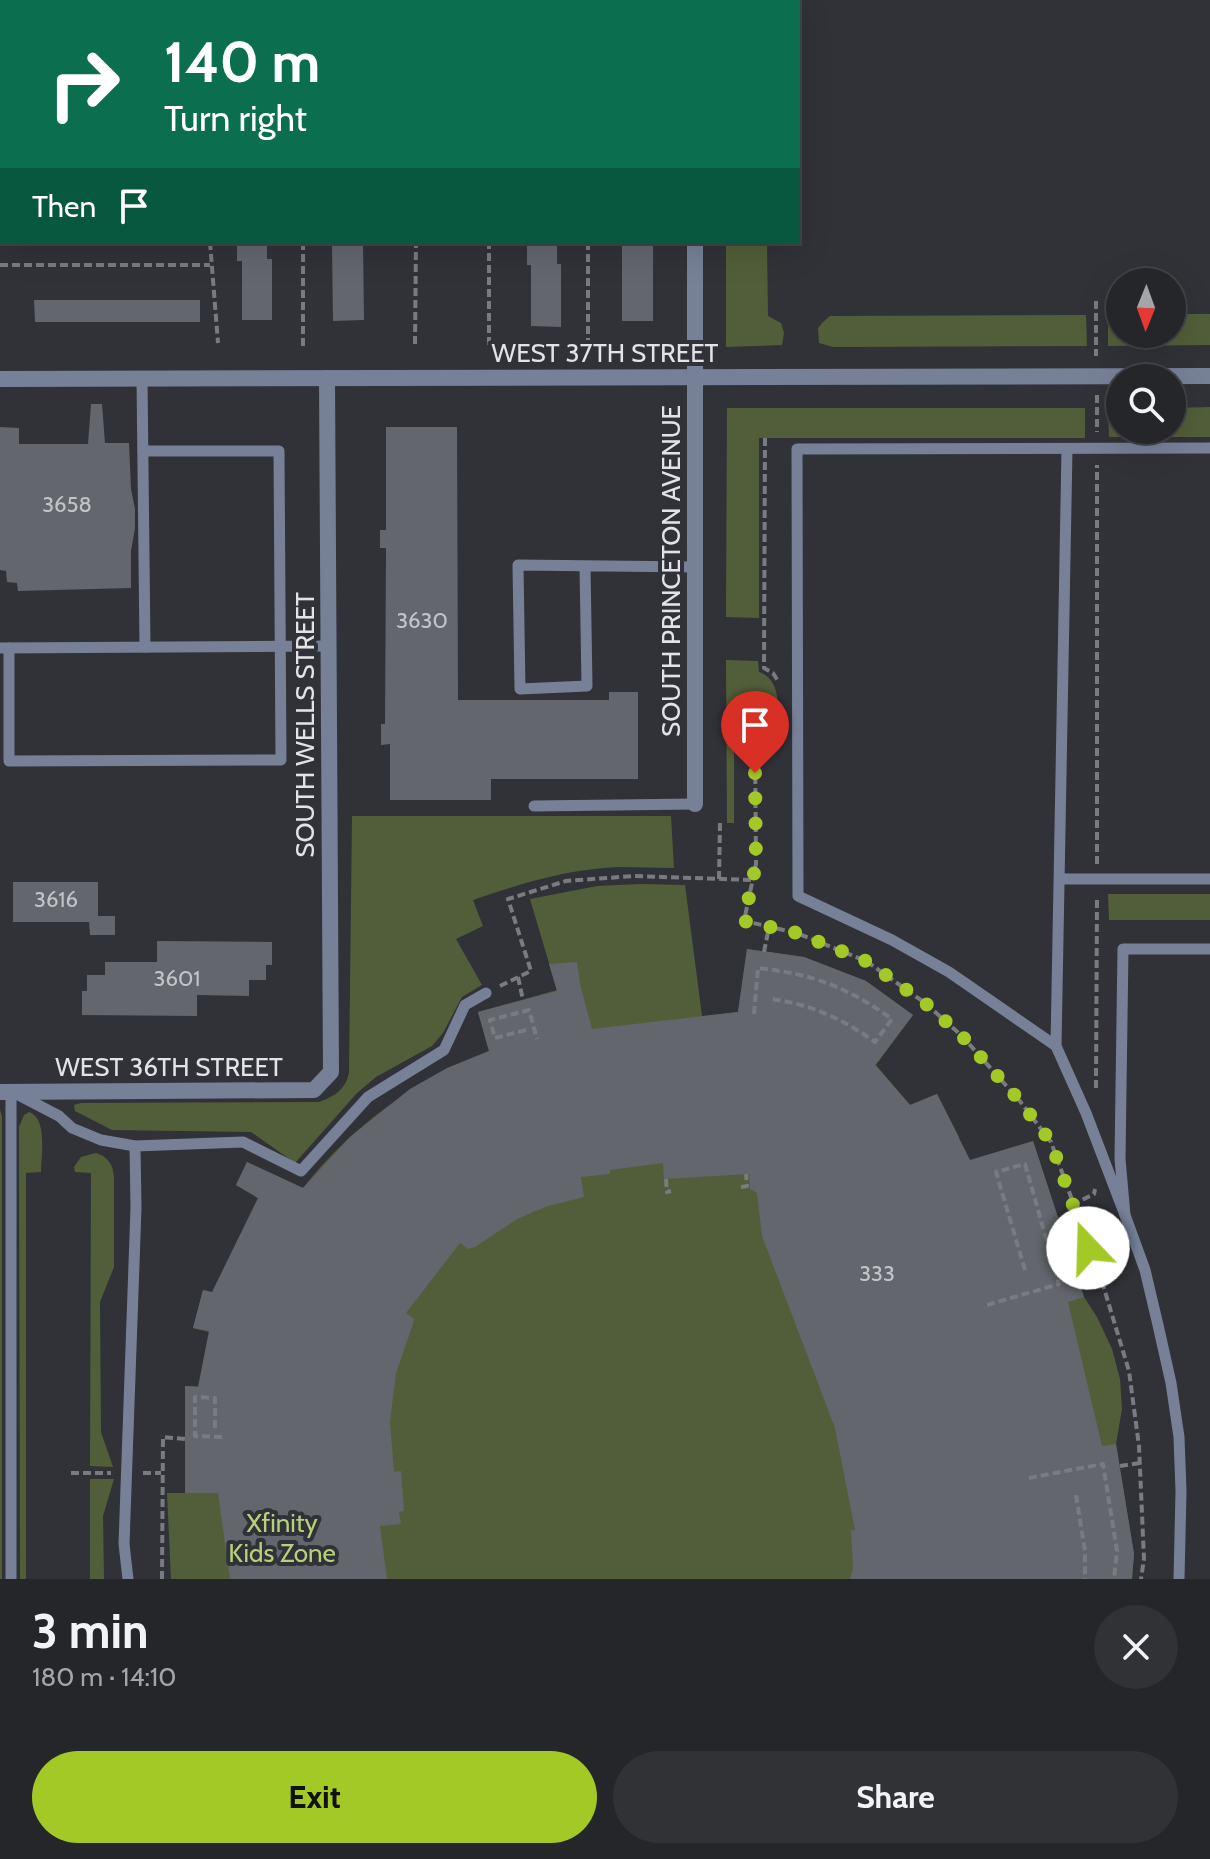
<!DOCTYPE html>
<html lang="en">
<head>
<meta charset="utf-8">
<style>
	body { margin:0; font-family:Cabin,sans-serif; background:#303236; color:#f1f3f6; height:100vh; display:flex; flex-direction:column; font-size:30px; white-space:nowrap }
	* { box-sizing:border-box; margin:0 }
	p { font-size:26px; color:#a3a5a8 }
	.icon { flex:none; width:44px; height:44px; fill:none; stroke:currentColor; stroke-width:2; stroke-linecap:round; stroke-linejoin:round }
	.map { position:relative; height:1579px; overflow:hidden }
	.panel { display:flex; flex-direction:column; background:#24262a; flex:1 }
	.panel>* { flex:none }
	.hud { position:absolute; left:0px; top:0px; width:800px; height:244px; box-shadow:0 8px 32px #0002,0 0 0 2px #414347; background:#0b6e4f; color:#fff; overflow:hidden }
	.needle { width:52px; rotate:181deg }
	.controls { position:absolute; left:1106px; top:268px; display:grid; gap:16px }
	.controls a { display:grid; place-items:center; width:80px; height:80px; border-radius:50%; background:#24262a; box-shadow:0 8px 32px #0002,0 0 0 2px #414347; font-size:40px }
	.pin { position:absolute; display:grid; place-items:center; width:68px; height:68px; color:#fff; margin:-82px -34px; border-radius:50% 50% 50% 0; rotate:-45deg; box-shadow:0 0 8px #0007 }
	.pin .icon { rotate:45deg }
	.me { position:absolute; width:88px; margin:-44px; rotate:339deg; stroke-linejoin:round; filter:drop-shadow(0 0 6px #0008) }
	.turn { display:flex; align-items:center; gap:28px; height:168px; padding:0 32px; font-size:36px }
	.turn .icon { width:104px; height:104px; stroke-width:2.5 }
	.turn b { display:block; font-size:56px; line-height:68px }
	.then { display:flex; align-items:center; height:76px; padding:0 32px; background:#0003; gap:16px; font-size:30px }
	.round { display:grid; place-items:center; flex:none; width:84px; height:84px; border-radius:42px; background:#303236 }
	.headline { display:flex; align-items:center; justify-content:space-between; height:136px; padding:0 32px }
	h1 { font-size:48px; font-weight:700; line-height:60px }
	.primary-button { display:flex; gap:16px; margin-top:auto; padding:16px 32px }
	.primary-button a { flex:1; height:92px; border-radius:48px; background:#a3c927; color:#111; font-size:32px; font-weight:700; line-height:92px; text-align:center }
	.primary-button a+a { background:#303236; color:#f1f3f6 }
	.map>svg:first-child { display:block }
	.green { fill:#525e39 }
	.building { fill:#63666d }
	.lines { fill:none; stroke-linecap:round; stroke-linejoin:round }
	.path { stroke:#797b80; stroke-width:4; stroke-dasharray:8 4; stroke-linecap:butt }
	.service { stroke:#768198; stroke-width:11 }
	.minor { stroke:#768198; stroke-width:16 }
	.route { stroke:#a3c927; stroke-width:14; stroke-dasharray:0 25.2 }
	.labels { text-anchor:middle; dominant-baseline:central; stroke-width:8; stroke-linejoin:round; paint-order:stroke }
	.number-label { font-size:22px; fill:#c2c4c8 }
	.street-label { font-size:26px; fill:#e1e3e7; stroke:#303238 }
	.park-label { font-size:26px; fill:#b6d07b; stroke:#303238 }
</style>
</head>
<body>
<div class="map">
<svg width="1210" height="1579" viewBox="0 0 1210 1579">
	<rect width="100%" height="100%" fill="#303238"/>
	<!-- green -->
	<g class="green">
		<polygon points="726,242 767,242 768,316 781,323 784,333 782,345 726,347"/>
		<polygon points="1172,314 1210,314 1210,345 1108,346 1108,315 1120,315 1120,334 1172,334"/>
		<polygon points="1086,315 1087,346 833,347 819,343 818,328 822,323 830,316"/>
		<polygon points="1210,407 1210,437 1109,437 1108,408 1120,408 1120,430 1172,430 1172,408"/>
		<polygon points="727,408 1085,408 1085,438 759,438 759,618 726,617"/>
		<path d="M726,660L758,661L759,672C784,681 777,713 777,735L734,736V823H727Z"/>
		<path d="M352,816H671L674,868C655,868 636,867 618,867C568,869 519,884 473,900L483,926L456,939L482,985L462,997L443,1033L432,1046L376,1077L357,1093L295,1163L251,1132L112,1130L75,1111L74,1105L81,1103L319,1102C335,1096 345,1090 349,1073Z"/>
		<path d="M641,884L685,885L702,1016L738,1012L747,949L804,957L866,981L913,1015L876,1065L910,1105L937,1094L959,1137L931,1149L940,1170L1033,1141L1084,1297L1097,1317L1112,1349L1120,1379L1122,1409L1116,1444L1134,1554L1132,1579H171L167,1493H185V1386L224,1387L209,1332L193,1328L203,1290L239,1299L258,1198L236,1185L247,1162L303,1188C353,1125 414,1081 489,1051L478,1012L557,990L530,899L597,886Z"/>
		<polygon points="1108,894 1210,894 1210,920 1109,920"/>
		<polygon points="0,1110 2,1116 2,1579 0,1579"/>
		<path d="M29,1112C48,1119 41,1155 41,1172L26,1173V1579H20L19,1127L24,1115Z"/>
		<path d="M96,1153C108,1157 113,1164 114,1177V1267L100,1302L101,1432L113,1467L90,1466L91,1173L75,1172L74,1167L81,1157Z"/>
		<polygon points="90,1479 114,1479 103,1516 104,1579 90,1579"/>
	</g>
	<!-- building -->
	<g class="building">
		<polygon points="237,242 267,242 267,259 272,259 272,320 242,320 242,261 237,261"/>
		<polygon points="337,242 363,242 364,320 333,321 332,244"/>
		<polygon points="527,242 557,242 557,264 561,264 561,327 531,326 531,265 527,265"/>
		<polygon points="622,242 653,244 653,321 622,321"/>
		<polygon points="34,300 200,300 200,322 35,322"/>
		<polygon points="91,404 102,404 105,443 129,443 131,489 135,509 135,528 131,551 131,588 18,591 17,583 7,582 6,571 0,570 0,427 19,428 19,444 88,444"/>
		<polygon points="386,427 457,427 458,700 609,700 609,692 638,692 638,779 491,779 491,800 390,800 390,744 381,745 381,724 385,724 386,548 380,548 380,530 386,530"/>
		<polygon points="13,882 98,882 98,916 115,916 115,935 90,935 89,922 13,922"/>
		<polygon points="157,941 272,942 272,965 266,965 266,980 249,980 249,996 197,995 197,1016 82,1015 82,991 87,991 87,975 105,975 105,962 157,962"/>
		<polygon points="747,949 804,957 866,981 913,1015 875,1065 910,1105 937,1094 970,1160 1033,1141 1084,1297 1068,1302 1102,1446 1116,1444 1134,1554 1132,1579 850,1579 853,1568 851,1530 855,1530 835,1428 762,1236 757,1193 750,1189 749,1174 664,1179 663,1163 610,1170 610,1174 581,1177 584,1197 548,1206 517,1219 475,1247 468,1249 460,1243 406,1313 414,1319 412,1327 396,1373 390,1422 394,1472 401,1471 404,1511 399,1512 401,1524 380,1526 387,1579 230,1579 218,1493 185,1493 185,1386 198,1387 209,1331 193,1328 203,1290 212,1292 258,1198 236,1185 247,1162 303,1188 350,1137 410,1089 447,1068 489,1051 478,1012 557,991 549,964 577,962 580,984 592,1029 738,1012"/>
	</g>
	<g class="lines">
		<!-- path -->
		<g class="path">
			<polyline points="83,0 83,2"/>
			<polyline points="413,0 413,2"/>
			<polyline points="545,0 547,2"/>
			<polyline points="303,2 303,0"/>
			<polyline points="422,2 425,0"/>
			<polyline points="484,2 484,0"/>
			<polyline points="556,2 556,0"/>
			<polyline points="0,51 2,51"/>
			<polyline points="0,118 2,118"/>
			<polyline points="0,192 2,192"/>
			<polyline points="210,242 218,343"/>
			<polyline points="588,242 588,345"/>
			<polyline points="0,265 210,265"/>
			<polyline points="1096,301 1096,356"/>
			<polyline points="415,344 416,242"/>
			<polyline points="489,345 489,242"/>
			<polyline points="303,346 303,242"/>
			<polyline points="1097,395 1097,432"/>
			<polyline points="765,438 764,668 773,673 778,681"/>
			<polyline points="782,742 755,743 756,864 744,921 797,933 866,961 925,1003 962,1036 1019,1100 1051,1142 1103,1285 1129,1371 1139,1446 1144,1559 1141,1579"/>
			<polyline points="1097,864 1097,465"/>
			<polyline points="719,879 720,823"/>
			<polyline points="764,952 769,927"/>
			<polyline points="518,977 523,1000"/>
			<polyline points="500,986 531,971 508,899 566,881 633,876 753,880"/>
			<path d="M754,1014L758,968C813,974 847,987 892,1019L875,1042C843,1019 810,1004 771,999"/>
			<polyline points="526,1030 495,1038 490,1020 529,1010 537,1039"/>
			<polyline points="1096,1088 1097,897"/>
			<polyline points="666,1179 667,1192 671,1191"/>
			<polyline points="741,1187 747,1186 746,1174"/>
			<polyline points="1072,1205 1094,1194 1095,1189"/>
			<polyline points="1076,1275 1097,1269"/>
			<polyline points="987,1305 1059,1284 1025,1164 996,1172 1025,1270"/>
			<polyline points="215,1428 215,1398 195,1397 195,1436 224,1437"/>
			<polyline points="1120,1466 1140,1463"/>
			<polyline points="71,1473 111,1473"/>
			<polyline points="143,1473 161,1473"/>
			<polyline points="1029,1478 1103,1464 1117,1551 1114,1579"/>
			<polyline points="1076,1495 1085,1551 1085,1579"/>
			<polyline points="162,1579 163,1437 185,1439"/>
		</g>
		<!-- service -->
		<g class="service">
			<polyline points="142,378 145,647"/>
			<polyline points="1067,449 1056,1046 1086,1113 1125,1215"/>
			<polyline points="585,566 587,686 520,689 518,565 695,567"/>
			<polyline points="0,648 328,646"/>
			<polyline points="9,648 9,761 281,760 279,451 143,451"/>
			<polyline points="534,806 695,804"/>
			<polyline points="1061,879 1210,879"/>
			<polyline points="1056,1046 949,972 892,940 798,896 797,449 1210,448"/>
			<polyline points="11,1579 11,1091 59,1116 72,1128 101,1140 135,1146 243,1142 301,1171 368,1097 444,1050 465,1005 486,993"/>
			<polyline points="128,1579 124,1544 136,1208 135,1146"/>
			<polyline points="1179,1579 1181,1491 1179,1437 1171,1383 1158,1325 1145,1270 1125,1215 1120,1159 1123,949 1210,949"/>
		</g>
		<!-- minor -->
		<g class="minor">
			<polyline points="696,2 696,0"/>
			<polyline points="695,242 695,804"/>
			<polyline points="0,379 1210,376"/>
			<polyline points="0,1092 314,1090 331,1072 327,378"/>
		</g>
	</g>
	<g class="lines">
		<!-- route -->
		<polyline class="route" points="755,773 756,864 744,921 797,933 866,961 925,1003 962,1036 1019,1100 1051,1142 1088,1248"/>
	</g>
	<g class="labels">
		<!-- number labels -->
		<g class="number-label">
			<text x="67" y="504">3658</text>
			<text x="422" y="620">3630</text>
			<text x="56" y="899">3616</text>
			<text x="177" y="978">3601</text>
			<text x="877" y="1273">333</text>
		</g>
		<!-- street labels -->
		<g class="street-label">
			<text x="605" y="353">WEST 37TH STREET</text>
			<text transform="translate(671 571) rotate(-90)">SOUTH PRINCETON AVENUE</text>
			<text transform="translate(305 725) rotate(-90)">SOUTH WELLS STREET</text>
			<text x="169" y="1067">WEST 36TH STREET</text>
		</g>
		<!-- park labels -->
		<g class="park-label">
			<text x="282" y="1523">Xfinity<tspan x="282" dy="30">Kids Zone</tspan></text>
		</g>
	</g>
</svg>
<div class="controls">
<a><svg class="needle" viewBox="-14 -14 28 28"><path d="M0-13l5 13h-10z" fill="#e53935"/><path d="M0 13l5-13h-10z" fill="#a3a5a8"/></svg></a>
<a><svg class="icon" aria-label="search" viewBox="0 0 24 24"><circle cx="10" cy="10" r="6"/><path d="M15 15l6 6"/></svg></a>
</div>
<div class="pin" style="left:755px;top:773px;background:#d93025"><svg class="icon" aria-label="arrive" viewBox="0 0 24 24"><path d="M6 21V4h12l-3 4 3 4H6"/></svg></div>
<svg class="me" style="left:1088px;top:1248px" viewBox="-20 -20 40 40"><circle r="19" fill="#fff"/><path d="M0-13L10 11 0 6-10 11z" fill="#a3c927"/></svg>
<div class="hud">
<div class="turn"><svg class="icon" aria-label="right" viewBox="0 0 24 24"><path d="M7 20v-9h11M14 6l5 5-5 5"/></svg><div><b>140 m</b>Turn right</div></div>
<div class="then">Then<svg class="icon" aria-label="arrive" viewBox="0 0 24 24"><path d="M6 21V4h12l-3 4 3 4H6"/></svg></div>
</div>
</div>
<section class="panel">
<div class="headline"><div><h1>3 min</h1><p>180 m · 14:10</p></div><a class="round"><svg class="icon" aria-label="close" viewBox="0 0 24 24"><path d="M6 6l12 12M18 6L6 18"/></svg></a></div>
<div class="primary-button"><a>Exit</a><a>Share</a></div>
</section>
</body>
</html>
